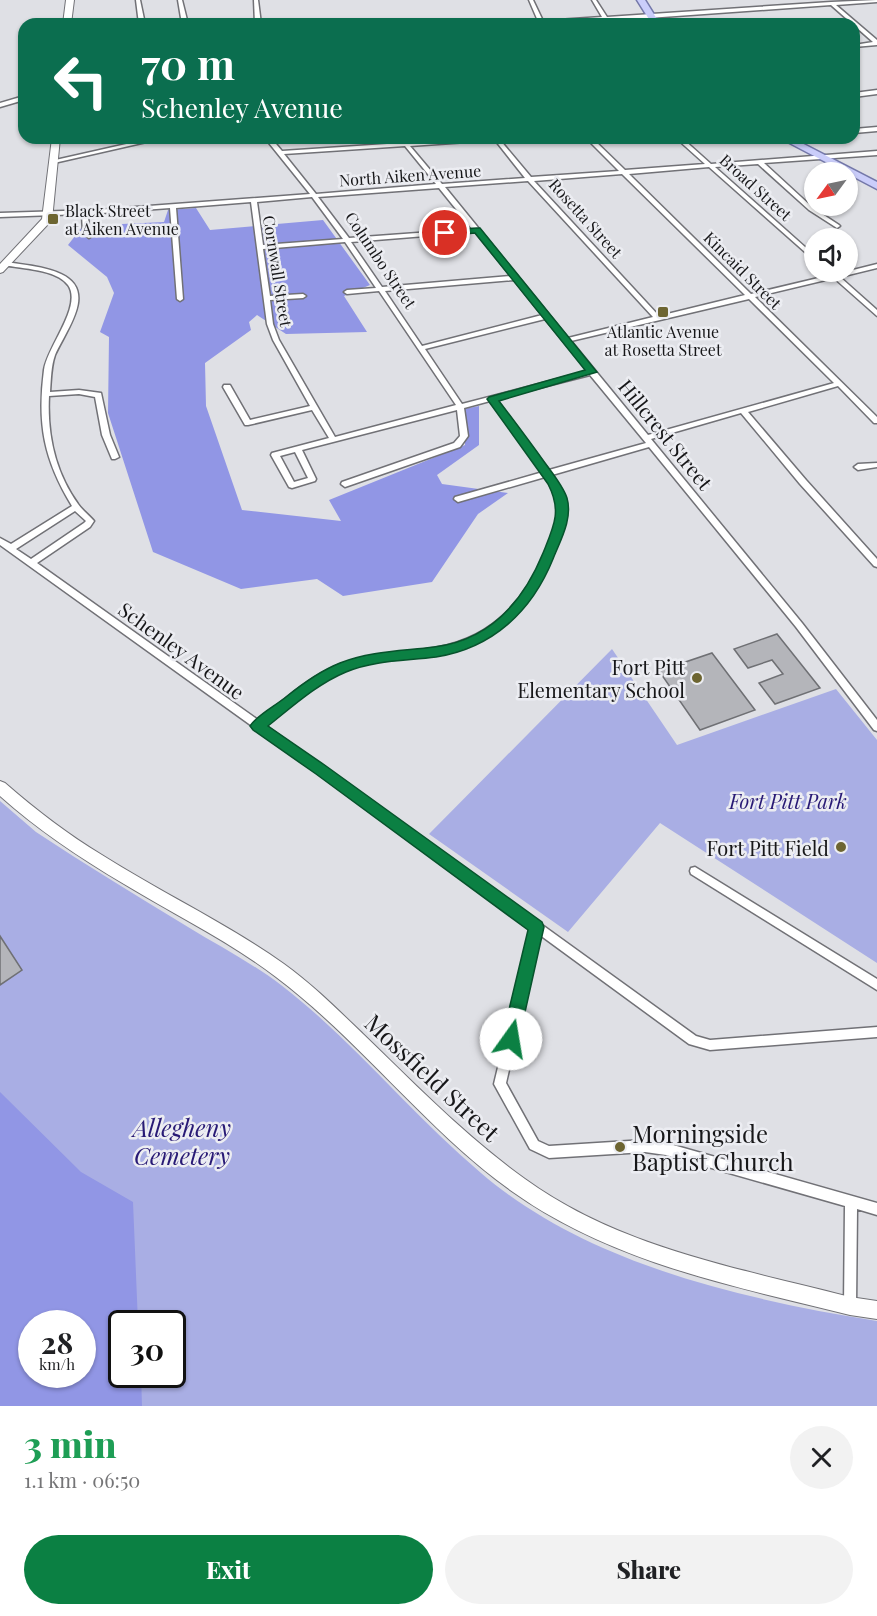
<!DOCTYPE html>
<html lang="en">
<head>
<meta charset="utf-8">
<style>
	body { margin:0; font-family:"Playfair Display",serif; background:#f2f2f2; color:#202124; height:100vh; display:flex; flex-direction:column; font-size:22px; white-space:nowrap }
	* { box-sizing:border-box; margin:0 }
	p { font-size:20px; color:#757577 }
	.icon { flex:none; width:33px; height:33px; fill:none; stroke:currentColor; stroke-width:2; stroke-linecap:round; stroke-linejoin:round }
	.map { position:relative; height:1406px; overflow:hidden }
	.panel { display:flex; flex-direction:column; background:#fff; flex:1 }
	.panel>* { flex:none }
	.banner { position:absolute; left:18px; top:18px; width:842px; height:126px; border-radius:18px; box-shadow:0 2px 4px #0004; background:#0b6e4f; color:#fff; overflow:hidden }
	.needle { width:39px; rotate:237deg }
	.buttons { position:absolute; left:804px; top:162px; display:grid; gap:12px }
	.buttons a { display:grid; place-items:center; width:54px; height:54px; border-radius:50%; background:#fff; box-shadow:0 2px 4px #0004; font-size:30px }
	.speed { position:absolute; left:18px; top:1310px; display:flex; gap:12px; font-size:30px; font-weight:700; text-align:center }
	.speed>* { display:grid; place-content:center; width:78px; height:78px; border-radius:50%; background:#fff; box-shadow:0 2px 4px #0004; line-height:1 }
	.speed small { font-size:15px; font-weight:400 }
	.speed .limit { border:3px solid #111; border-radius:9px; background:#fff; color:#111 }
	.pin { position:absolute; display:grid; place-items:center; width:51px; height:51px; color:#fff; margin:-26px; border:3px solid #fff; border-radius:50%; box-shadow:0 2px 6px #0007 }
	.me { position:absolute; width:66px; margin:-33px; rotate:13deg; stroke-linejoin:round; filter:drop-shadow(0 0 4px #0008) }
	.turn { display:flex; align-items:center; gap:21px; height:126px; padding:0 24px; font-size:27px }
	.turn .icon { width:78px; height:78px; stroke-width:2.5 }
	.turn b { display:block; font-size:42px; line-height:51px }
	.round { display:grid; place-items:center; flex:none; width:63px; height:63px; border-radius:32px; background:#f2f2f2 }
	.overview { display:flex; align-items:center; justify-content:space-between; height:102px; padding:0 24px }
	h1 { font-size:36px; font-weight:800; line-height:45px; color:#1e9e55 }
	.action { display:flex; gap:12px; margin-top:auto; padding:12px 24px }
	.action a { flex:1; height:69px; border-radius:36px; background:#0b8043; color:#fff; font-size:24px; font-weight:800; line-height:69px; text-align:center }
	.action a+a { background:#f2f2f2; color:#202124 }
	.map>svg:first-child { display:block }
	.green { fill:#a9aee4; fill-rule:evenodd }
	.forest { fill:#9196e5; fill-rule:evenodd }
	.building { fill:#b4b5ba; stroke:#6f7074; stroke-width:1.5 }
	.lines { fill:none; stroke-linecap:round; stroke-linejoin:round }
	.street-casing { stroke:#717176; stroke-width:3 }
	.secondary-casing { stroke:#717176; stroke-width:2 }
	.primary-casing { stroke:#7478a9; stroke-width:3 }
	.street { fill:#fff; fill-rule:evenodd }
	.secondary { fill:#fff; fill-rule:evenodd }
	.primary { fill:#cacdfa; fill-rule:evenodd }
	.route { fill:#0b8043; stroke:#07532c; stroke-width:1.5 }
	.poi-dot { fill:#6d6531; stroke:#ecedf2; stroke-width:2 }
	.labels { text-anchor:middle; dominant-baseline:central; stroke-width:5; stroke-linejoin:round; paint-order:stroke }
	.far-street-label { font-size:16px; fill:#171719; stroke:#ecedf2 }
	.far-poi-label { font-size:16px; fill:#171719; stroke:#ecedf2; text-anchor:start }
	.street-label { font-size:20px; fill:#171719; stroke:#ecedf2 }
	.poi-label { font-size:20px; fill:#171719; stroke:#ecedf2; text-anchor:end }
	.park-label { font-size:20px; font-style:italic; fill:#281a75; stroke:#ecedf2 }
	.near-street-label { font-size:24px; fill:#171719; stroke:#ecedf2 }
	.near-park-label { font-size:24px; font-style:italic; fill:#281a75; stroke:#ecedf2 }
	.near-poi-label { font-size:24px; fill:#171719; stroke:#ecedf2; text-anchor:start }
</style>
</head>
<body>
<div class="map">
<svg width="877" height="1406" viewBox="0 0 877 1406">
	<rect width="100%" height="100%" fill="#dfe0e5"/>
	<!-- green -->
	<g class="green">
		<polygon points="612,649 677,745 836,689 877,740 877,963 660,823 568,932 429,834"/>
		<path d="M0,801L36,832C86,865 137,896 188,927C219,946 252,963 281,985C354,1041 411,1114 481,1173C587,1264 742,1299 877,1321V1406H0ZM32,1323H82V1374H32ZM122,1323H172V1374H122Z"/>
	</g>
	<!-- forest -->
	<g class="forest">
		<polygon points="196,208 210,230 323,220 370,285 344,296 367,332 286,334 257,315 249,322 251,330 205,363 206,406 242,510 341,521 329,500 465,445 464,409 479,406 479,445 437,475 442,484 508,493 478,514 432,582 343,596 317,579 241,589 153,552 108,413 109,337 100,332 114,293 107,277 68,245 82,227 101,237 122,224 164,222 168,210"/>
		<path d="M0,1092L81,1172L133,1202L138,1323H122V1374H141L142,1406H0ZM32,1323H82V1374H32Z"/>
	</g>
	<!-- building -->
	<g class="building">
		<polygon points="777,634 820,688 775,704 759,683 783,674 772,660 748,668 734,649"/>
		<polygon points="712,653 755,710 700,730 659,671"/>
		<polygon points="0,936 22,970 0,985"/>
	</g>
	<g class="lines">
		<!-- street casing -->
		<g class="street-casing">
			<g id="street">
				<polygon points="136,0 140,0 145,24 139,24"/>
				<polygon points="178,0 182,0 188,24 182,24"/>
				<polygon points="254,0 258,0 261,24 255,24"/>
				<polygon points="529,0 533,0 543,21 602,17 592,0 596,0 607,17 831,2 877,0 877,2 836,5 877,40 877,45 854,47 854,45 873,42 831,5 606,21 518,24 521,22 538,21"/>
				<polygon points="877,90 877,94 854,97 854,93"/>
				<polygon points="24,96 24,100 0,107 0,103"/>
				<polygon points="877,127 877,131 854,133 854,129"/>
				<polygon points="153,138 164,138 54,163 51,161"/>
				<path d="M265,138H271L282,151L402,143L398,138H404L408,143L476,138H504L500,140L531,177L619,171L586,138H592L625,170L705,164L676,138H682L711,164L877,151V155L764,163L813,208L839,225L840,226L837,228L809,210L758,164L715,167L814,255V260L709,167L629,174L751,294L831,275L829,273L830,272H834L837,274L877,264V268L840,277L877,310V316L834,278L755,297L877,417V423H874L838,386L748,412L806,480L877,559V567L874,566L800,484L741,413L651,439L802,623L877,720V731L874,730L796,627L649,447L552,475C572,505 567,520 554,551C527,614 493,648 423,656C398,659 371,660 347,669C316,681 290,705 265,725L696,1036L710,1040L877,1027V1037L710,1050L689,1044L540,935L506,1083L538,1141L549,1146L645,1140L666,1143L877,1203V1215L857,1209L856,1306L854,1310L850,1312L846,1310L844,1306L845,1206L666,1155L645,1152L549,1158L530,1149L494,1084L531,929L257,729H254L252,726L0,545V538L11,544L72,506C44,460 37,424 44,370C47,347 83,306 68,285C56,269 22,269 4,265L3,264L6,262C24,265 44,266 61,274C98,291 66,330 55,355C51,366 51,379 50,392L79,390L101,393L110,435L119,457L115,459H112L102,435L95,397L79,394L49,396C47,434 55,472 78,504C82,510 89,515 94,521L90,527L37,563L258,720C284,700 310,676 341,664C369,654 398,653 427,649C487,642 521,607 545,554C558,523 565,507 545,477L458,502L454,499L455,497L543,472L490,401L464,408L468,436L460,447L345,487L341,484L342,482L454,443L460,436L457,410L302,450L316,479L315,481L292,488L289,487L271,455L272,453L329,438L312,410L248,425H245L223,387L224,385H230L250,420L310,406L273,340L267,324L251,202L176,208L183,299L180,301L177,299L170,208L88,214L89,233L92,236L89,238L83,233L82,214L0,217V213L95,210L310,194ZM495,140L525,178L442,184L410,146ZM405,146L436,184L316,194L284,154ZM622,174L745,295L659,316L534,181ZM528,181L653,317L568,338L445,187ZM439,188L472,229L349,238L318,197ZM312,197L343,239L263,245L257,202ZM475,232L511,276L382,287L351,242ZM345,242L376,288L347,290L344,292L347,294L379,291L456,405L335,437L279,340L273,324L270,300L303,298L306,296L303,294L270,296L263,249ZM514,280L542,315L422,346L385,291ZM749,299L834,383L648,435L571,341ZM545,319L588,371L462,404L425,349ZM590,375L646,443L549,470L496,399ZM295,452L308,478L294,482L280,456ZM75,511L86,521L84,523L31,559L16,549Z"/>
				<polygon points="877,463 877,467 858,470 854,467 858,464"/>
				<polygon points="695,867 877,979 877,990 691,874 690,871 691,868"/>
			</g>
		</g>
		<!-- secondary casing -->
		<g class="secondary-casing">
			<g id="secondary">
				<polygon points="66,0 74,0 71,24 63,24"/>
				<polygon points="52,138 60,138 52,220 3,272 0,273 0,264 42,219"/>
				<path d="M0,781L5,783C36,810 67,834 102,855C162,893 226,923 284,964C313,985 338,1010 363,1034C415,1084 466,1137 525,1179C620,1248 738,1268 850,1297L877,1301V1319L850,1315C734,1286 613,1263 513,1192C426,1130 361,1041 276,977C229,941 175,915 124,884C80,858 38,830 0,796Z"/>
			</g>
		</g>
		<!-- primary casing -->
		<g class="primary-casing">
			<g id="primary">
				<polygon points="637,0 645,0 660,24 652,24"/>
				<polygon points="780,138 792,138 877,182 877,189"/>
			</g>
		</g>
		<!-- street -->
		<use href="#street" class="street"/>
		<!-- secondary -->
		<use href="#secondary" class="secondary"/>
		<!-- primary -->
		<use href="#primary" class="primary"/>
	</g>
	<!-- route -->
	<path class="route" d="M477,228H480L597,372L499,401C515,422 530,442 545,463C553,474 563,486 567,498C573,519 560,541 553,559C532,611 493,648 436,657C406,661 375,660 346,672C317,684 292,707 268,726L326,766L542,922L544,927L519,1039L516,1045L511,1047L505,1045L502,1039L528,930L316,774L253,730L250,726C257,715 275,706 286,697C302,684 320,671 340,663C370,651 403,651 434,647C490,640 523,602 543,553C554,526 562,511 548,484L487,399L489,397L585,370L475,233L445,236L440,233L445,230Z"/>
	<!-- markers -->
	<g class="poi-dot">
		<rect x="47" y="213" width="12" height="12" rx="3"/>
		<rect x="657" y="306" width="12" height="12" rx="3"/>
		<circle cx="697" cy="678" r="6"/>
		<circle cx="841" cy="847" r="6"/>
		<circle cx="620" cy="1147" r="6"/>
	</g>
	<g class="labels">
		<!-- far-street labels -->
		<g class="far-street-label">
			<text transform="translate(410 175) rotate(-4)">North Aiken Avenue</text>
			<text transform="translate(756 187) rotate(42)">Broad Street</text>
			<text transform="translate(586 218) rotate(48)">Rosetta Street</text>
			<text transform="translate(381 260) rotate(56)">Columbo Street</text>
			<text transform="translate(743 270) rotate(45)">Kincaid Street</text>
			<text transform="translate(278 271) rotate(81)">Cornwall Street</text>
		</g>
		<!-- far-poi labels -->
		<g class="far-poi-label">
			<text x="65" y="210">Black Street<tspan x="65" dy="18">at Aiken Avenue</tspan></text>
			<text x="663" y="331" text-anchor="middle">Atlantic Avenue<tspan x="663" dy="18">at Rosetta Street</tspan></text>
		</g>
		<!-- street labels -->
		<g class="street-label">
			<text transform="translate(666 434) rotate(51)">Hillcrest Street</text>
			<text transform="translate(182 650) rotate(36)">Schenley Avenue</text>
		</g>
		<!-- poi labels -->
		<g class="poi-label">
			<text x="685" y="666">Fort Pitt<tspan x="685" dy="23">Elementary School</tspan></text>
			<text x="829" y="847">Fort Pitt Field</text>
		</g>
		<!-- park labels -->
		<g class="park-label">
			<text x="788" y="800">Fort Pitt Park</text>
		</g>
		<!-- near-street labels -->
		<g class="near-street-label">
			<text transform="translate(433 1077) rotate(43)">Mossfield Street</text>
		</g>
		<!-- near-park labels -->
		<g class="near-park-label">
			<text x="182" y="1127">Allegheny<tspan x="182" dy="28">Cemetery</tspan></text>
		</g>
		<!-- near-poi labels -->
		<g class="near-poi-label">
			<text x="632" y="1133">Morningside<tspan x="632" dy="28">Baptist Church</tspan></text>
		</g>
	</g>
</svg>
<div class="buttons">
<a><svg class="needle" viewBox="-14 -14 28 28"><path d="M0-13l5 13h-10z" fill="#e53935"/><path d="M0 13l5-13h-10z" fill="#757577"/></svg></a>
<a><svg class="icon" aria-label="sound" viewBox="0 0 24 24"><path d="M4 9h4l5-4v14l-5-4H4zM17 9q2 3 0 6"/></svg></a>
</div>
<div class="speed"><div>28<small>km/h</small></div><div class="limit">30</div></div>
<div class="pin" style="left:445px;top:233px;background:#d93025"><svg class="icon" aria-label="arrive" viewBox="0 0 24 24"><path d="M6 21V4h12l-3 4 3 4H6"/></svg></div>
<svg class="me" style="left:511px;top:1039px" viewBox="-20 -20 40 40"><circle r="19" fill="#fff"/><path d="M0-13L10 11 0 6-10 11z" fill="#0b8043"/></svg>
<div class="banner">
<div class="turn"><svg class="icon" aria-label="left" viewBox="0 0 24 24"><path d="M17 20v-9H6M10 6l-5 5 5 5"/></svg><div><b>70 m</b>Schenley Avenue</div></div>
</div>
</div>
<section class="panel">
<div class="overview"><div><h1>3 min</h1><p>1.1 km · 06:50</p></div><a class="round"><svg class="icon" aria-label="close" viewBox="0 0 24 24"><path d="M6 6l12 12M18 6L6 18"/></svg></a></div>
<div class="action"><a>Exit</a><a>Share</a></div>
</section>
</body>
</html>
